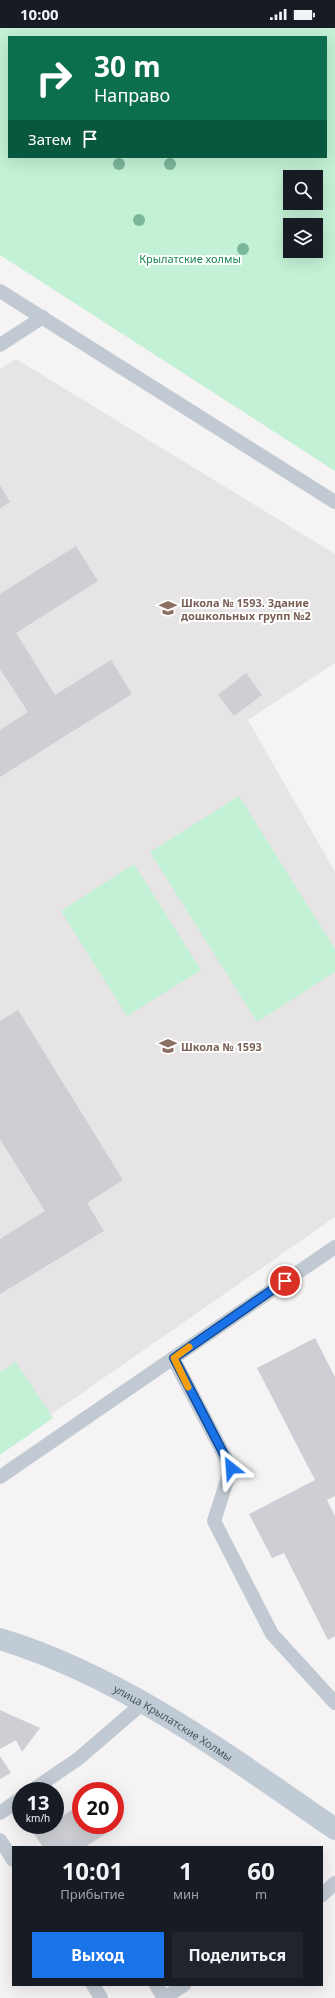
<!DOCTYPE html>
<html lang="ru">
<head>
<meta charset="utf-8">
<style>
	body { margin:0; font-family:"Noto Sans",sans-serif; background:#20242c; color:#f1f3f6; height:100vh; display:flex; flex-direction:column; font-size:15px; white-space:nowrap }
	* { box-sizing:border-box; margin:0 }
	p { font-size:13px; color:#9ea1a6 }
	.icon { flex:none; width:22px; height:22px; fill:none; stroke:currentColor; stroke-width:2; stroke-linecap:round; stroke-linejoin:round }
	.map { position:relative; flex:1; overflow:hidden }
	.drawer { position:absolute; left:12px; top:1818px; width:311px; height:140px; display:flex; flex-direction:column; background:#171b24; border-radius:0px; box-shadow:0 4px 16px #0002 }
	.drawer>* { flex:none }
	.hud { position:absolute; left:8px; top:8px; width:319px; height:122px; border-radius:0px; box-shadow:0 4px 16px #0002; background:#0b6e4f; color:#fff; overflow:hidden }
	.fabs { position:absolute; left:283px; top:142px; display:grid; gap:8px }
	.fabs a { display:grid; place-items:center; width:40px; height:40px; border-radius:0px; background:#171b24; box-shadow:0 4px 16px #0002; font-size:20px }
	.speed { position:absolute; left:12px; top:1754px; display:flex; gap:8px; font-size:20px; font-weight:700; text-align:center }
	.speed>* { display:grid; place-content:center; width:52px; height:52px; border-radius:50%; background:#171b24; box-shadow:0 4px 16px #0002; line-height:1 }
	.speed small { font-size:10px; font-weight:400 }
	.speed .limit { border:6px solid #d22; background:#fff; color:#111 }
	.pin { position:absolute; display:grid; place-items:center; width:34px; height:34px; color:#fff; margin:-17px; border:2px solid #fff; border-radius:50%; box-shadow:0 1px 4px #0007 }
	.me { position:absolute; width:44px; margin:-22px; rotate:332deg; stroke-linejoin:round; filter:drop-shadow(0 0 3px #0008) }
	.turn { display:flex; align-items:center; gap:14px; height:84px; padding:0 20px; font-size:18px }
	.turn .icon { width:52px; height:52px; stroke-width:2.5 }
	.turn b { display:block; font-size:28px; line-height:34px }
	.then { display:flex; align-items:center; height:38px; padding:0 20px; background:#0003; gap:8px; font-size:15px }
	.eta { display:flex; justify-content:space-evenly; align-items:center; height:68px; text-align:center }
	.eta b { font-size:24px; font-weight:700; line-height:28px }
	.button { display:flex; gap:8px; margin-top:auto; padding:8px 20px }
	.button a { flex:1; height:46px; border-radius:0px; background:#1a73e8; color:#fff; font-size:16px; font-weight:700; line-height:46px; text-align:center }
	.button a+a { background:#20242c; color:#f1f3f6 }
	.status { display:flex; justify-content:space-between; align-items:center; height:28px; padding:0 20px; background:#171b24; direction:ltr }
	.status svg { height:11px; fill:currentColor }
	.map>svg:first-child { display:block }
	.education { fill:#e6e4e5 }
	.green { fill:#c3f1d5; fill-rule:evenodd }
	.building { fill:#cdcfd5 }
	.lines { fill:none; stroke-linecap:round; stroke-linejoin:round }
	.lane { stroke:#c1cad2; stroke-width:14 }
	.secondary { stroke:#c1cbd6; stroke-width:22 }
	.tree { fill:#7bb799 }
	.route-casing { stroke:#114b97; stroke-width:10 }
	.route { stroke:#1a73e8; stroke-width:7 }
	.slow { stroke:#f59e0b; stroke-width:7 }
	.labels { text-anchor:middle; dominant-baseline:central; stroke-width:4; stroke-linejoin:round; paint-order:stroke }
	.park-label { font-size:11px; fill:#17864f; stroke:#fff }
	.education-label { font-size:11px; font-weight:bold; fill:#785e54; stroke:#fff; text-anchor:start }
	.street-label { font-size:11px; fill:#4a5661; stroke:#fff }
</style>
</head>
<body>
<div class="status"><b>10:00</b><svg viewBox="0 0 49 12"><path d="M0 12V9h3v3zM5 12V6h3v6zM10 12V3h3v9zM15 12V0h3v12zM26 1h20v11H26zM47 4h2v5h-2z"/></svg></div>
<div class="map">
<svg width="335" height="1970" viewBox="0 0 335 1970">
	<rect width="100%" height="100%" fill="#f5f3f3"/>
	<!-- education -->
	<polygon class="education" points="16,331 335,526 335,635 248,692 335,844 335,1189 0,1422 0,341"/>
	<!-- green -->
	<g class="green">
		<path d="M0,0H335V443L0,227ZM9,9H326V129H9ZM290,149H316V175H290ZM290,197H316V223H290Z"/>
		<polygon points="239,768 335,921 335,944 257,994 150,824"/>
		<polygon points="134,836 201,942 127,988 61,883"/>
		<polygon points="16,1334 53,1390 0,1427 0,1344"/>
	</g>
	<!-- building -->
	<g class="building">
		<polygon points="0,457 10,474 0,480"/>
		<polygon points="76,518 98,553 16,605 55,667 111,632 132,666 0,749 0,702 28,684 0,641 0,566"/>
		<polygon points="246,645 262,667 234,688 218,667"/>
		<polygon points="18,982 123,1152 87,1175 104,1203 0,1266 0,1211 45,1183 0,1111 0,993"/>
		<polygon points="315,1310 335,1349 335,1468 327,1472 335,1488 335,1608 328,1612 284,1525 272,1530 249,1486 315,1452 257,1340"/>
		<polygon points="0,1682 40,1700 22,1724 16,1712 0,1721"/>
		<polygon points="0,1728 11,1745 0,1751"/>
		<polygon points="81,1776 81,1797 102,1797 107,1805 85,1819 43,1819 34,1806 48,1797 55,1797 55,1793"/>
	</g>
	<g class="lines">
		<!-- lane -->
		<g class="lane">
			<polyline points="0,263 335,474"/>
			<polyline points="0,317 43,289"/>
			<polyline points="173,1330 231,1440 214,1493 272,1606 335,1675"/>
			<polyline points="0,1449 335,1219"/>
			<polyline points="31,1763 78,1731 143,1675"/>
			<polyline points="0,1785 21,1770"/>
			<polyline points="0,1812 13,1832"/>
			<polyline points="322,1867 335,1855"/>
			<polyline points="93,1957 101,1970"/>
			<polyline points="156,1957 164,1970"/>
			<polyline points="164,1970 184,1957"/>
		</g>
		<!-- secondary -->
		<path class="secondary" id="s1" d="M0,1611C124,1649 229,1728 335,1801"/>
	</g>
	<!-- trees -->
	<g class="tree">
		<circle cx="119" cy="136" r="6"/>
		<circle cx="170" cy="136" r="6"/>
		<circle cx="139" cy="192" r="6"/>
		<circle cx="243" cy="221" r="6"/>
	</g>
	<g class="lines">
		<!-- route casing -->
		<g class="route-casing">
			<polyline id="route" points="231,1440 174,1330 285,1253"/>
		</g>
		<!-- route -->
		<use href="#route" class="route"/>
		<!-- slow -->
		<polyline class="slow" points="188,1359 174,1330 189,1319"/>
	</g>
	<!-- icons -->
	<defs>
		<g id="school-bare" transform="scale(1.38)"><path d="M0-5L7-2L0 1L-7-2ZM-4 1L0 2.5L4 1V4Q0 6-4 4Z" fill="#8d6e63" stroke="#fff" stroke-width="2.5" paint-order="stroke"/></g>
	</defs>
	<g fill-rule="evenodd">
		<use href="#school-bare" x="168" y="580"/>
		<use href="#school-bare" x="168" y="1018"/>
	</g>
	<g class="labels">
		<!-- park labels -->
		<g class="park-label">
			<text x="190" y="230">Крылатские холмы</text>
		</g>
		<!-- education labels -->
		<g class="education-label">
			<text x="181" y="574">Школа № 1593. Здание<tspan x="181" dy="13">дошкольных групп №2</tspan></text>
			<text x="181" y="1018">Школа № 1593</text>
		</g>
		<!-- street labels -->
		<g class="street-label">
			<text stroke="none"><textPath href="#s1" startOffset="193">улица Крылатские Холмы</textPath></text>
		</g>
	</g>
</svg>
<div class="fabs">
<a><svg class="icon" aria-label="search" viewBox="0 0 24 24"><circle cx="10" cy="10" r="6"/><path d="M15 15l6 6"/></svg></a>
<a><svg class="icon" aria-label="layers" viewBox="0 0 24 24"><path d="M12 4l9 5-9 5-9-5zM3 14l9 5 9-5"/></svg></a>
</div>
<div class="speed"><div>13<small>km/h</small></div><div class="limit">20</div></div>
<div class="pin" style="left:285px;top:1253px;background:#d93025"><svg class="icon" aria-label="arrive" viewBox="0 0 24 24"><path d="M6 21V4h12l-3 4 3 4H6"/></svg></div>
<svg class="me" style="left:231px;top:1440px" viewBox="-20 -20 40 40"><path d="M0-17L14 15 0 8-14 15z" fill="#1a73e8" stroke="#fff" stroke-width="4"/></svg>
<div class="hud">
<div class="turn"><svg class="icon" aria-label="right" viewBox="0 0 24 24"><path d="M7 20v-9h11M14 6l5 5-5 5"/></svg><div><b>30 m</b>Направо</div></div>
<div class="then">Затем<svg class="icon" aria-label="arrive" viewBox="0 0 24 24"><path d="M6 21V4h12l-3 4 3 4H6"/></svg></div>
</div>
<section class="drawer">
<div class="eta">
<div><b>10:01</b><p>Прибытие</p></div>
<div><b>1</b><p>мин</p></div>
<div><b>60</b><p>m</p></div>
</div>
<div class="button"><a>Выход</a><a>Поделиться</a></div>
</section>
</div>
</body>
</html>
